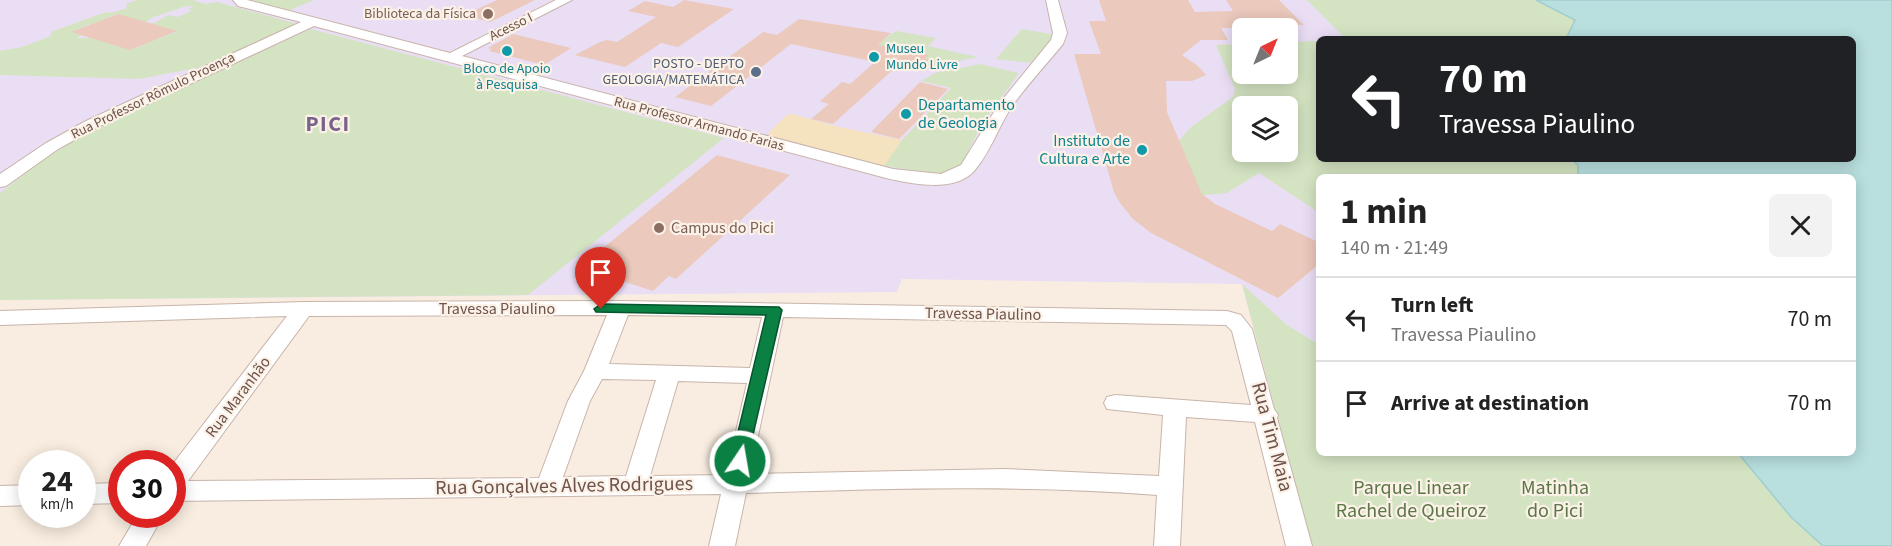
<!DOCTYPE html>
<html lang="en">
<head>
<meta charset="utf-8">
<style>
	body { margin:0; font-family:"Source Sans 3",sans-serif; background:#f2f2f2; color:#222; height:100vh; display:flex; flex-direction:column; font-size:22px; white-space:nowrap }
	* { box-sizing:border-box; margin:0 }
	p { font-size:20px; color:#767676 }
	.icon { flex:none; width:33px; height:33px; fill:none; stroke:currentColor; stroke-width:2; stroke-linecap:round; stroke-linejoin:round }
	.map { position:relative; flex:1; overflow:hidden }
	.panel { position:absolute; left:1316px; top:174px; width:540px; height:282px; display:flex; flex-direction:column; background:#fff; border-radius:9px; box-shadow:0 3px 15px #0003 }
	.panel>* { flex:none }
	.top-card { position:absolute; left:1316px; top:36px; width:540px; height:126px; border-radius:9px; box-shadow:0 3px 15px #0003; background:#202124; color:#fff; overflow:hidden }
	.needle { width:39px; rotate:43deg }
	.controls { position:absolute; left:1232px; top:18px; display:grid; gap:12px }
	.controls a { display:grid; place-items:center; width:66px; height:66px; border-radius:9px; background:#fff; box-shadow:0 3px 15px #0003; font-size:30px }
	.speed { position:absolute; left:18px; top:450px; display:flex; gap:12px; font-size:30px; font-weight:700; text-align:center }
	.speed>* { display:grid; place-content:center; width:78px; height:78px; border-radius:50%; background:#fff; box-shadow:0 3px 15px #0003; line-height:1 }
	.speed small { font-size:15px; font-weight:400 }
	.speed .limit { border:9px solid #d22; background:#fff; color:#111 }
	.pin { position:absolute; display:grid; place-items:center; width:51px; height:51px; color:#fff; margin:-62px -26px; border-radius:50% 50% 50% 0; rotate:-45deg; box-shadow:0 0 6px #0007 }
	.pin .icon { rotate:45deg }
	.me { position:absolute; width:66px; margin:-33px; rotate:12deg; stroke-linejoin:round; filter:drop-shadow(0 0 4px #0008) }
	.turn { display:flex; align-items:center; gap:21px; height:126px; padding:0 24px; font-size:27px }
	.turn .icon { width:78px; height:78px; stroke-width:2.5 }
	.turn b { display:block; font-size:42px; line-height:51px }
	.round { display:grid; place-items:center; flex:none; width:63px; height:63px; border-radius:9px; background:#f2f2f2 }
	.summary { display:flex; align-items:center; justify-content:space-between; height:102px; padding:0 24px }
	h1 { font-size:36px; font-weight:700; line-height:45px }
	ul { padding:0; list-style:none }
	li { display:flex; align-items:center; gap:18px; height:84px; padding:0 24px; border-top:2px solid #e0e0e0 }
	li div { flex:1 }
	li b { display:block; font-size:22px }
	li em { font-style:normal }
	.map>svg:first-child { display:block }
	.education { fill:#eadef5; fill-rule:evenodd }
	.green { fill:#d4e4c2; fill-rule:evenodd }
	.sand { fill:#f5e2bf }
	.water { fill:#b9dfdf; stroke:#a0ced0; stroke-width:1.5 }
	.building { fill:#ebc9bc }
	.lines { fill:none; stroke-linecap:round; stroke-linejoin:round }
	.minor-casing { stroke:#c8b4aa; stroke-width:2 }
	.minor { fill:#fff; fill-rule:evenodd }
	.route { fill:#0b8043; stroke:#07532c; stroke-width:1.5 }
	.education-dot { fill:#8d6e63; stroke:#fcf1e7; stroke-width:2 }
	.culture-dot { fill:#0f9aa8; stroke:#fcf1e7; stroke-width:2 }
	.service-dot { fill:#5c6f8a; stroke:#fcf1e7; stroke-width:2 }
	.labels { text-anchor:middle; dominant-baseline:central; stroke-width:4.5; stroke-linejoin:round; paint-order:stroke }
	.far-education-label { font-size:14px; fill:#785e54; stroke:#fcf1e7; text-anchor:end }
	.far-street-label { font-size:14px; fill:#6d534b; stroke:#fcf1e7 }
	.far-culture-label { font-size:14px; fill:#0d838f; stroke:#fcf1e7; text-anchor:start }
	.far-service-label { font-size:14px; fill:#4e5e75; stroke:#fcf1e7; text-anchor:end }
	.culture-label { font-size:16px; fill:#0d838f; stroke:#fcf1e7; text-anchor:start }
	.education-label { font-size:16px; fill:#785e54; stroke:#fcf1e7; text-anchor:start }
	.street-label { font-size:16px; fill:#6d534b; stroke:#fcf1e7 }
	.near-street-label { font-size:20px; fill:#6d534b; stroke:#fcf1e7 }
	.near-park-label { font-size:20px; fill:#5b7748; stroke:#fcf1e7 }
	.district-label { font-size:22px; font-weight:bold; letter-spacing:1.5px; fill:#786389; stroke:#fcf1e7 }
</style>
</head>
<body>
<div class="map">
<svg width="1892" height="546" viewBox="0 0 1892 546">
	<rect width="100%" height="100%" fill="#f9ede1"/>
	<!-- education -->
	<path class="education" d="M0,0H1892V546H1311L1242,284L902,279L897,292L0,300ZM1242,28H1287V74H1242ZM1318,39H1852V159H1318ZM1242,106H1287V152H1242ZM1318,177H1852V453H1318Z"/>
	<!-- green -->
	<g class="green">
		<path d="M137,0H193L205,4L217,2L294,23L292,26L202,67L139,79L0,75V51L22,47L51,36V32L103,13L114,12L127,8L126,4ZM186,6L194,7L188,9L192,11L177,17L168,15L154,23H147L176,32L158,39L152,37C135,59 113,42 91,38C85,37 83,39 77,38L82,35L72,32L90,24L110,30L100,21L118,14L144,23L154,17Z"/>
		<polygon points="251,0 314,0 288,11"/>
		<path d="M1307,0H1892V546H1311L1242,284L1287,325L1318,344V453H1852V177H1318V212L1259,173L1227,193L1193,196L1172,149L1191,127L1233,97L1235,89L1216,45L1242,44V74H1287V42L1318,41V159H1852V39H1346ZM1242,106H1287V152H1242Z"/>
		<polygon points="311,29 724,138 528,295 0,300 0,193 44,159 100,125"/>
		<polygon points="1022,29 1051,34 1051,42 1030,63 996,59"/>
		<polygon points="896,31 936,38 928,46 978,57 919,69 928,60 925,59 928,55 876,45"/>
		<polygon points="980,64 1019,73 981,126 960,167 950,173 941,174 884,166 902,140 951,88 921,81 935,73"/>
	</g>
	<!-- sand -->
	<polygon class="sand" points="788,114 792,114 835,126 902,140 884,166 770,136 768,133"/>
	<!-- water -->
	<polygon class="water" points="1536,0 1892,0 1892,546 1823,546 1791,517 1738,453 1852,453 1852,177 1578,177 1578,165 1571,159 1852,159 1852,39 1566,39 1575,20"/>
	<!-- building -->
	<g class="building">
		<polygon points="497,0 535,0 490,22 464,15"/>
		<polygon points="684,0 734,9 678,47 661,43 625,67 575,55 600,42 607,40 617,42 656,17 628,11 645,1 673,7"/>
		<polygon points="1099,0 1188,0 1195,12 1233,11 1226,0 1279,0 1304,25 1295,25 1297,28 1221,28 1228,40 1201,40 1182,55 1198,66 1206,75 1192,81 1166,81 1167,112 1202,194 1215,204 1272,231 1280,224 1318,242 1318,265 1278,298 1151,233 1133,219 1120,203 1114,192 1074,54 1101,54 1089,21 1106,21"/>
		<polygon points="118,14 143,21 177,31 130,50 71,32"/>
		<polygon points="799,19 891,33 878,45 929,55 925,59 929,59 918,70 897,66 833,124 811,119 829,104 820,101 842,82 850,84 875,62 791,44 711,106 675,97 763,32 777,35"/>
		<polygon points="513,34 571,48 544,65 489,51 492,49 488,48"/>
		<polygon points="920,82 948,89 899,139 871,132"/>
		<polygon points="717,155 790,175 676,279 669,276 653,291 616,279 622,275 606,270 618,260 597,253"/>
	</g>
	<g class="lines">
		<!-- minor casing -->
		<g class="minor-casing">
			<g id="minor">
				<path d="M233,0H247L450,53L556,0H572L462,56L893,169L941,174L961,165L999,104L1051,40L1053,33L1046,0H1058L1067,33L1063,44C1046,65 1026,86 1010,109C998,129 990,152 975,170C956,193 911,184 886,178L314,26L98,127L58,149L6,186L0,187V174L46,143L86,121L301,22L238,6Z"/>
				<path d="M620,301L1227,311L1241,315L1252,329L1274,409L1278,415L1277,418L1312,546H1286L1255,422L1186,417L1180,546H1154L1157,495C1020,484 883,489 746,493L735,546H709L721,494L172,501V465L287,316L0,325V311L303,302ZM607,315L584,371L568,401L539,478L188,481L309,316ZM628,315L762,317L750,368L609,364ZM783,317L1226,325L1232,331L1251,405L1115,395L1107,397L1104,403L1107,409L1163,415L1159,476L1006,469L750,474ZM602,379L656,380L626,476L563,477L590,401ZM678,381L747,383L726,475L650,476Z"/>
				<polygon points="122,483 122,503 82,504 82,484"/>
				<polygon points="32,485 32,505 0,506 0,486"/>
				<polygon points="138,514 164,514 146,546 119,546"/>
			</g>
		</g>
		<!-- minor -->
		<use href="#minor" class="minor"/>
	</g>
	<!-- route -->
	<polygon class="route" points="601,304 779,307 782,310 746,465 740,467 734,465 731,461 766,315 596,312 594,309"/>
	<!-- markers -->
	<g class="education-dot">
		<circle cx="488" cy="14" r="6"/>
		<circle cx="659" cy="228" r="6"/>
	</g>
	<g class="culture-dot">
		<circle cx="507" cy="51" r="6"/>
		<circle cx="874" cy="57" r="6"/>
		<circle cx="906" cy="114" r="6"/>
		<circle cx="1142" cy="150" r="6"/>
	</g>
	<circle class="service-dot" cx="756" cy="72" r="6"/>
	<g class="labels">
		<!-- far-education labels -->
		<g class="far-education-label">
			<text x="476" y="14">Biblioteca da Física</text>
		</g>
		<!-- far-street labels -->
		<g class="far-street-label">
			<text transform="translate(511 27) rotate(-26)">Acesso I</text>
			<text transform="translate(153 96) rotate(-26)">Rua Professor Rômulo Proença</text>
			<text transform="translate(699 124) rotate(15)">Rua Professor Armando Farias</text>
		</g>
		<!-- far-culture labels -->
		<g class="far-culture-label">
			<text x="886" y="49">Museu<tspan x="886" dy="16">Mundo Livre</tspan></text>
			<text x="507" y="69" text-anchor="middle">Bloco de Apoio<tspan x="507" dy="16">à Pesquisa</tspan></text>
		</g>
		<!-- far-service labels -->
		<g class="far-service-label">
			<text x="744" y="64">POSTO - DEPTO<tspan x="744" dy="16">GEOLOGIA/MATEMÁTICA</tspan></text>
		</g>
		<!-- culture labels -->
		<g class="culture-label">
			<text x="918" y="105">Departamento<tspan x="918" dy="18">de Geologia</tspan></text>
			<text x="1130" y="141" text-anchor="end">Instituto de<tspan x="1130" dy="18">Cultura e Arte</tspan></text>
		</g>
		<!-- education labels -->
		<g class="education-label">
			<text x="671" y="228">Campus do Pici</text>
		</g>
		<!-- street labels -->
		<g class="street-label">
			<text x="497" y="309">Travessa Piaulino</text>
			<text transform="translate(983 314) rotate(1)">Travessa Piaulino</text>
			<text transform="translate(238 397) rotate(-53)">Rua Maranhão</text>
		</g>
		<!-- near-street labels -->
		<g class="near-street-label">
			<text transform="translate(1272 437) rotate(75)">Rua Tim Maia</text>
			<text transform="translate(564 486) rotate(-1)">Rua Gonçalves Alves Rodrigues</text>
		</g>
		<!-- near-park labels -->
		<g class="near-park-label">
			<text x="1411" y="488">Parque Linear<tspan x="1411" dy="23">Rachel de Queiroz</tspan></text>
			<text x="1555" y="488">Matinha<tspan x="1555" dy="23">do Pici</tspan></text>
		</g>
		<!-- district labels -->
		<g class="district-label">
			<text x="328" y="124">PICI</text>
		</g>
	</g>
</svg>
<div class="controls">
<a><svg class="needle" viewBox="-14 -14 28 28"><path d="M0-13l5 13h-10z" fill="#e53935"/><path d="M0 13l5-13h-10z" fill="#767676"/></svg></a>
<a><svg class="icon" aria-label="layers" viewBox="0 0 24 24"><path d="M12 4l9 5-9 5-9-5zM3 14l9 5 9-5"/></svg></a>
</div>
<div class="speed"><div>24<small>km/h</small></div><div class="limit">30</div></div>
<div class="pin" style="left:601px;top:309px;background:#d93025"><svg class="icon" aria-label="arrive" viewBox="0 0 24 24"><path d="M6 21V4h12l-3 4 3 4H6"/></svg></div>
<svg class="me" style="left:740px;top:461px" viewBox="-20 -20 40 40"><circle r="17" fill="#0b8043" stroke="#fff" stroke-width="3"/><path d="M0-11L8 9 0 5-8 9z" fill="#fff"/></svg>
<div class="top-card">
<div class="turn"><svg class="icon" aria-label="left" viewBox="0 0 24 24"><path d="M17 20v-9H6M10 6l-5 5 5 5"/></svg><div><b>70 m</b>Travessa Piaulino</div></div>
</div>
<section class="panel">
<div class="summary"><div><h1>1 min</h1><p>140 m · 21:49</p></div><a class="round"><svg class="icon" aria-label="close" viewBox="0 0 24 24"><path d="M6 6l12 12M18 6L6 18"/></svg></a></div>
<ul>
<li><svg class="icon" aria-label="left" viewBox="0 0 24 24"><path d="M17 20v-9H6M10 6l-5 5 5 5"/></svg><div><b>Turn left</b><p>Travessa Piaulino</p></div><em>70 m</em></li>
<li><svg class="icon" aria-label="arrive" viewBox="0 0 24 24"><path d="M6 21V4h12l-3 4 3 4H6"/></svg><div><b>Arrive at destination</b></div><em>70 m</em></li>
</ul>
</section>
</div>
</body>
</html>
